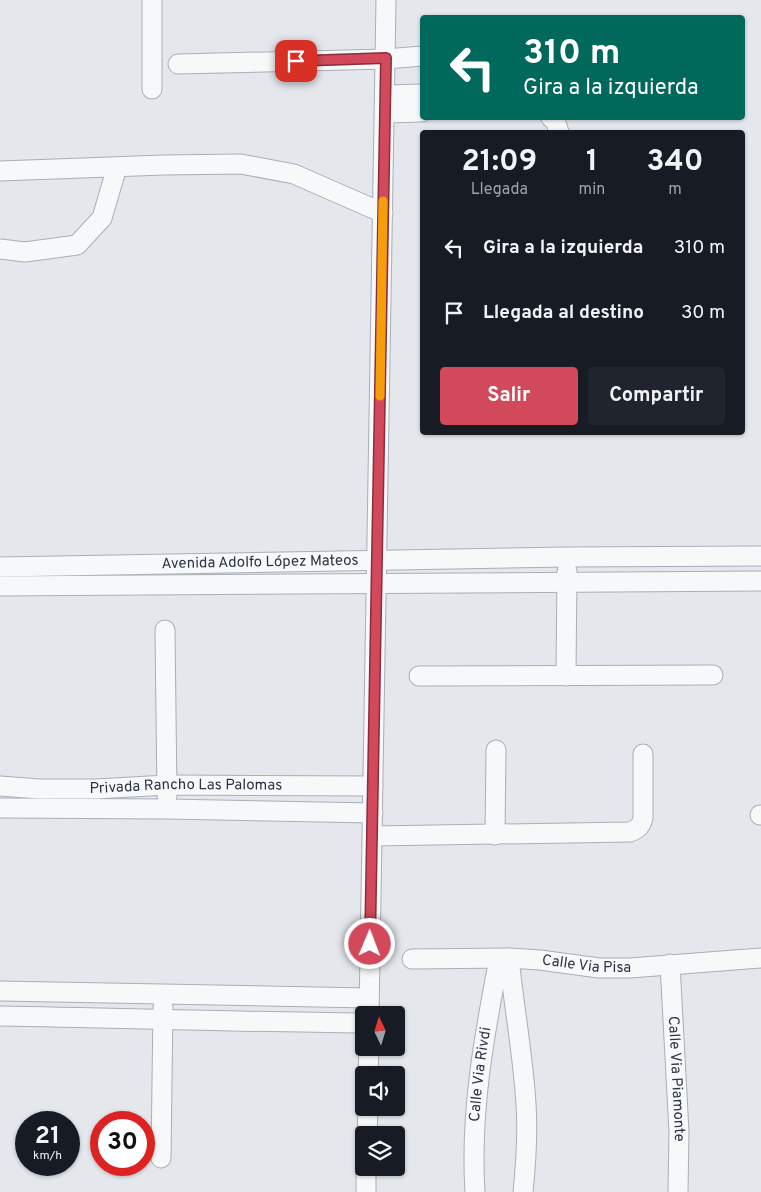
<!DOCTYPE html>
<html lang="es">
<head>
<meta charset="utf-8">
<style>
	body { margin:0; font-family:Overpass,sans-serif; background:#20242c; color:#f1f3f6; height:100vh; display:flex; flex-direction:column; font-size:19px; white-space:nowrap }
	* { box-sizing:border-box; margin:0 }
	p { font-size:16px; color:#9ea1a6 }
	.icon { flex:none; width:28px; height:28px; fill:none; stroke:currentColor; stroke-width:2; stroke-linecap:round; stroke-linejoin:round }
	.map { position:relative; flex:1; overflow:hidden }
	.details { position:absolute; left:420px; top:130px; width:325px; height:305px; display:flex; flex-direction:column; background:#171b24; border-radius:5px; box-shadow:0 1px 4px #0004 }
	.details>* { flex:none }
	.hud { position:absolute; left:420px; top:15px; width:325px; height:105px; border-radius:5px; box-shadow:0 1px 4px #0004; background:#00695c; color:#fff; overflow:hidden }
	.needle { width:32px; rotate:356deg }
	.fabs { position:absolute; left:355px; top:1006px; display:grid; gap:10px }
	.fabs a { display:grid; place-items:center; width:50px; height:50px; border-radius:5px; background:#171b24; box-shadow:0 1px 4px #0004; font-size:25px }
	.speed { position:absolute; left:15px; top:1111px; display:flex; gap:10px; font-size:25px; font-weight:700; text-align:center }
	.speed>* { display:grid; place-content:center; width:65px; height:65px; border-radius:50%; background:#171b24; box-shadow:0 1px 4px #0004; line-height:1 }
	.speed small { font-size:12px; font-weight:400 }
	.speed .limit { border:8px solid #d22; background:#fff; color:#111 }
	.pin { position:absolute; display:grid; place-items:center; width:42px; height:42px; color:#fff; margin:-21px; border-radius:10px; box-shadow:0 2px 8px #0006 }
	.me { position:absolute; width:55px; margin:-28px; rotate:1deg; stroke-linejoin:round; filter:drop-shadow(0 0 4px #0008) }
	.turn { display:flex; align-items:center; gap:18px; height:105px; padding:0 20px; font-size:22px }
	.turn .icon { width:65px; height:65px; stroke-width:2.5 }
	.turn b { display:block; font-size:35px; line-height:42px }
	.eta { display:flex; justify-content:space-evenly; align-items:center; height:85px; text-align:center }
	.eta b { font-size:30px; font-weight:700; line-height:35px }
	.cta { display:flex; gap:10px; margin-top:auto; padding:10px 20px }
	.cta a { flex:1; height:58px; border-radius:5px; background:#d1495b; color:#fff; font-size:20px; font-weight:700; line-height:58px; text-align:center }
	.cta a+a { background:#20242c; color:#f1f3f6 }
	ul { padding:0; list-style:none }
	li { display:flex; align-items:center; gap:15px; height:65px; padding:0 20px }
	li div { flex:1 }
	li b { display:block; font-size:19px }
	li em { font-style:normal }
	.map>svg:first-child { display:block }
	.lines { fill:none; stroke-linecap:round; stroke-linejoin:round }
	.minor-casing { stroke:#a9aeb7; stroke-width:21 }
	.minor { stroke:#f7f8fa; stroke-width:19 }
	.route-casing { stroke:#882f3b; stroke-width:12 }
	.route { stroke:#d1495b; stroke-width:9 }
	.slow { stroke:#f59e0b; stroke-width:9 }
	.labels { text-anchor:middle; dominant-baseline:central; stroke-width:5; stroke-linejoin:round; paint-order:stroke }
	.street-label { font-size:15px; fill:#2b3445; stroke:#f4f6f9 }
</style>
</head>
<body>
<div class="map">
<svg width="761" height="1192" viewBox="0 0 761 1192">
	<rect width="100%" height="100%" fill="#e4e7ec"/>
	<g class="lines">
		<!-- minor casing -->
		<g class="minor-casing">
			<g id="minor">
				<polyline points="152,0 152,89"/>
				<polyline points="178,64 386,59 422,56"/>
				<polyline points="385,95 422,94"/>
				<polyline points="385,113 422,112"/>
				<polyline points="551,118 555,120 559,132"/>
				<polyline points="0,171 164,165 241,164 294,174 383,213"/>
				<polyline points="0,249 25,252 77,245 102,218 117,167"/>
				<path id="s1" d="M0,567L567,557L761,556"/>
				<polyline points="0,586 761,581"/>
				<polyline points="165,630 167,796"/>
				<polyline points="419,676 713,675"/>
				<polyline points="566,676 567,571"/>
				<path id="s2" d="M0,786L39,789H96L167,785L373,786"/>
				<polyline points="0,808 167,809 373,813"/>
				<polyline points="760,815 761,815"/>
				<polyline points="495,835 496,750"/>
				<path d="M373,836L630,832C638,829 641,826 643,818V754"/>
				<path d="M509,958C514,1007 523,1055 526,1104C528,1133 526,1163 523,1192"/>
				<path id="s3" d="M412,959L509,958L540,960L599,968H630L761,958"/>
				<path id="s4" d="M670,964L679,1132L678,1192"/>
				<polyline points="0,991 369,998"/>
				<polyline points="369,1015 386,0"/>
				<path d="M0,1016C121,1018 242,1022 364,1023"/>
				<polyline points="368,1075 369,1048"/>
				<polyline points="367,1135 368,1108"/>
				<polyline points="161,1158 163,1007"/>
				<polyline points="366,1192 366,1168"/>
				<path id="s5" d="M475,1192C470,1113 484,1036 499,959"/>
			</g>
		</g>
		<!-- minor -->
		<use href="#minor" class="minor"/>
	</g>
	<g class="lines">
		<!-- route casing -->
		<g class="route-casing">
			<polyline id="route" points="296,61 386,58 370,944"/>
		</g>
		<!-- route -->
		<use href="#route" class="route"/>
		<!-- slow -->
		<polyline class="slow" points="380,396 383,201"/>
	</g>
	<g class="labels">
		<!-- street labels -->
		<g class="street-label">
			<text stroke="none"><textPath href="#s1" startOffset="260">Avenida Adolfo López Mateos</textPath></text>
			<text stroke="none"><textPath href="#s2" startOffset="186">Privada Rancho Las Palomas</textPath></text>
			<text stroke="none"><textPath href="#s3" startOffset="175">Calle Via Pisa</textPath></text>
			<text stroke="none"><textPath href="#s5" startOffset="118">Calle Via Rivdi</textPath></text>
			<text stroke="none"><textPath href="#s4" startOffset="115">Calle Via Piamonte</textPath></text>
		</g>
	</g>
</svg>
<div class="fabs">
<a><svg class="needle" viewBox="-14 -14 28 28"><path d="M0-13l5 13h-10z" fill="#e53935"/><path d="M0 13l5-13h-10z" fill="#9ea1a6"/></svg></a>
<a><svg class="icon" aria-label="sound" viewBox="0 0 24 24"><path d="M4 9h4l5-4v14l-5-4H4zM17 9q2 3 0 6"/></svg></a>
<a><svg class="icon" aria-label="layers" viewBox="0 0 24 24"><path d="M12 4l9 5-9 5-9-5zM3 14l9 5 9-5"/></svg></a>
</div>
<div class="speed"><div>21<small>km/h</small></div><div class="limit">30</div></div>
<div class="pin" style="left:296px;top:61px;background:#d93025"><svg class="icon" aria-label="arrive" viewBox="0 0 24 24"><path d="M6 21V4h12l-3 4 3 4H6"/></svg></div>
<svg class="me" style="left:370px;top:944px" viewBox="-20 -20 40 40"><circle r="17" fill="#d1495b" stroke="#fff" stroke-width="3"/><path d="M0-11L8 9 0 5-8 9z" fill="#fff"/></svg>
<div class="hud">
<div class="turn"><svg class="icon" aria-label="left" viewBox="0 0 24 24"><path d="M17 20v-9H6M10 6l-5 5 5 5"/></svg><div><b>310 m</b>Gira a la izquierda</div></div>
</div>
<section class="details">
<div class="eta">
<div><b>21:09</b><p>Llegada</p></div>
<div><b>1</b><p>min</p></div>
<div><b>340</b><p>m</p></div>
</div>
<ul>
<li><svg class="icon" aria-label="left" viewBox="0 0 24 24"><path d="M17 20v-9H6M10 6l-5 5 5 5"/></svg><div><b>Gira a la izquierda</b></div><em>310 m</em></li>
<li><svg class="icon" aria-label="arrive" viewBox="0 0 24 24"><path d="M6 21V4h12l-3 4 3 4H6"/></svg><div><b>Llegada al destino</b></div><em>30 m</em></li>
</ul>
<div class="cta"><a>Salir</a><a>Compartir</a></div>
</section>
</div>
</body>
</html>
